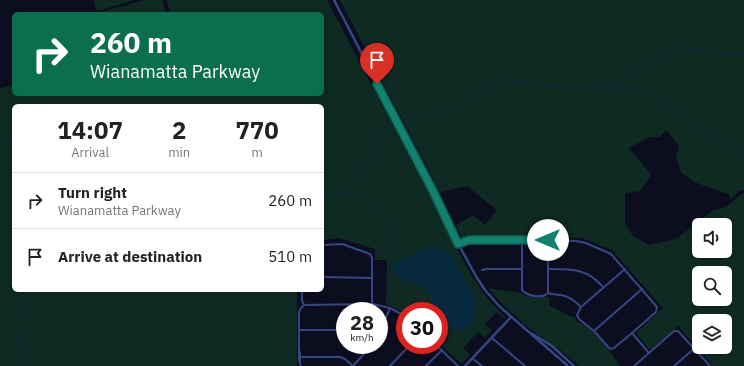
<!DOCTYPE html>
<html lang="en">
<head>
<meta charset="utf-8">
<style>
	body { margin:0; font-family:"IBM Plex Sans",sans-serif; background:#f2f2f2; color:#222; height:100vh; display:flex; flex-direction:column; font-size:15px; white-space:nowrap }
	* { box-sizing:border-box; margin:0 }
	p { font-size:13px; color:#767676 }
	.icon { flex:none; width:22px; height:22px; fill:none; stroke:currentColor; stroke-width:2; stroke-linecap:round; stroke-linejoin:round }
	.map { position:relative; flex:1; overflow:hidden }
	.drawer { position:absolute; left:12px; top:104px; width:312px; height:188px; display:flex; flex-direction:column; background:#fff; border-radius:6px; box-shadow:0 2px 6px #0003 }
	.drawer>* { flex:none }
	.banner { position:absolute; left:12px; top:12px; width:312px; height:84px; border-radius:6px; box-shadow:0 2px 6px #0003; background:#0b6e4f; color:#fff; overflow:hidden }
	.controls { position:absolute; left:692px; top:218px; display:grid; gap:8px }
	.controls a { display:grid; place-items:center; width:40px; height:40px; border-radius:6px; background:#fff; box-shadow:0 2px 6px #0003; font-size:20px }
	.speed { position:absolute; left:336px; top:302px; display:flex; gap:8px; font-size:20px; font-weight:700; text-align:center }
	.speed>* { display:grid; place-content:center; width:52px; height:52px; border-radius:50%; background:#fff; box-shadow:0 2px 6px #0003; line-height:1 }
	.speed small { font-size:10px; font-weight:400 }
	.speed .limit { border:6px solid #d22; background:#fff; color:#111 }
	.pin { position:absolute; display:grid; place-items:center; width:34px; height:34px; color:#fff; margin:-41px -17px; border-radius:50% 50% 50% 0; rotate:-45deg; box-shadow:0 0 4px #0007 }
	.pin .icon { rotate:45deg }
	.me { position:absolute; width:44px; margin:-22px; rotate:270deg; stroke-linejoin:round; filter:drop-shadow(0 0 3px #0008) }
	.turn { display:flex; align-items:center; gap:14px; height:84px; padding:0 12px; font-size:18px }
	.turn .icon { width:52px; height:52px; stroke-width:2.5 }
	.turn b { display:block; font-size:28px; line-height:34px }
	.eta { display:flex; justify-content:space-evenly; align-items:center; height:68px; text-align:center }
	.eta b { font-size:24px; font-weight:800; line-height:28px }
	ul { padding:0; list-style:none }
	li { display:flex; align-items:center; gap:12px; height:56px; padding:0 12px; border-top:1px solid #e0e0e0 }
	li div { flex:1 }
	li b { display:block; font-size:15px }
	li em { font-style:normal }
	.map>svg:first-child { display:block }
	.green { fill:#0f2a22; fill-rule:evenodd }
	.water { fill:#072a3e }
	.lines { fill:none; stroke-linecap:round; stroke-linejoin:round }
	.stream { stroke:#072a3e; stroke-width:1 }
	.minor { stroke:#354681; stroke-width:2 }
	.tertiary { stroke:#354681; stroke-width:2.5 }
	.route-casing { stroke:#0c5448; stroke-width:10 }
	.route { stroke:#13816e; stroke-width:7 }
</style>
</head>
<body>
<div class="map">
<svg width="744" height="366" viewBox="0 0 744 366">
	<rect width="100%" height="100%" fill="#0c0e20"/>
	<!-- green -->
	<g class="green">
		<polygon points="93,0 134,0 97,11"/>
		<polygon points="145,0 162,0 166,14 100,14 101,12"/>
		<polygon points="167,0 327,0 470,273 487,298 505,317 504,319 497,312 485,324 492,330 485,338 478,332 463,348 470,355 462,363 460,363 442,346 449,338 439,329 439,311 405,311 405,313 386,304 387,260 375,260 375,249 339,238 322,240 322,106 14,106 14,290 297,290 297,366 0,366 0,88 14,85 14,94 322,94 322,14 170,14"/>
		<path d="M340,0H744V190H740L731,200L728,194L694,182L681,172L676,158L679,146L667,130L659,137H649L629,148C636,158 646,166 651,176L640,191L625,193V223L633,236L649,245L676,239L715,209C726,211 735,199 742,193H744V366H713L678,326L652,349H649L636,333L663,308L612,250L582,238L462,237L456,225L473,215L485,225L497,210L467,186L440,192ZM699,225H725V251H699ZM699,273H725V299H699ZM699,321H725V347H699Z"/>
		<path d="M488,288L521,293L526,296L549,297V305L572,317H575L576,321C579,322 582,323 585,325C600,335 610,352 620,366H579L559,349L556,348L521,322L519,319L503,305Z"/>
	</g>
	<!-- water -->
	<path class="water" d="M434,247C440,248 444,249 449,253C455,258 462,276 467,284C470,288 474,293 475,298C477,310 475,332 457,329C444,327 444,313 436,310C432,303 432,295 427,290C419,282 384,281 398,262L426,248Z"/>
	<g class="lines">
		<!-- stream -->
		<g class="stream">
			<polyline points="617,88 645,64 679,47 731,56 744,54"/>
			<polyline points="403,125 468,102 500,79 554,87 598,88 648,91 690,123 744,155"/>
			<polyline points="0,136 14,146"/>
			<polyline points="370,148 370,144 378,136 397,128"/>
			<path d="M342,193C354,181 366,171 371,154"/>
			<polyline points="322,195 361,194 381,211 389,236 398,255"/>
			<polyline points="15,290 20,315 17,360 18,366"/>
			<polyline points="474,303 483,304"/>
			<polyline points="507,306 524,308 572,335 583,343 600,366"/>
		</g>
		<!-- minor -->
		<g class="minor">
			<path d="M522,240V290C527,296 542,299 548,293V241"/>
			<polyline points="458,244 469,240 576,241 586,243 611,254 657,307 656,312 632,333 649,353 674,331 678,331 710,366"/>
			<polyline points="322,245 342,244 370,254 372,258 372,304"/>
			<path d="M548,269C571,269 587,268 603,287"/>
			<polyline points="625,269 581,307 577,315 579,319 594,331 610,349 614,348 632,333"/>
			<polyline points="482,270 487,269 521,269"/>
			<polyline points="322,277 372,278"/>
			<polyline points="302,290 302,300 304,305"/>
			<path d="M548,293C553,295 556,294 561,295C569,296 576,302 581,307"/>
			<polyline points="300,330 345,330"/>
			<polyline points="595,330 642,289"/>
			<polyline points="379,334 390,308"/>
			<polyline points="492,338 525,366"/>
			<polyline points="436,345 458,366"/>
			<polyline points="300,352 300,363"/>
			<polyline points="301,357 340,357 345,359 353,366"/>
			<polyline points="472,358 482,366"/>
			<polyline points="301,366 299,361 299,312 301,308 304,305 372,304 390,308 405,316"/>
			<polyline points="353,366 372,345"/>
			<polyline points="390,366 410,345"/>
			<polyline points="426,366 442,350"/>
			<polyline points="634,366 649,353"/>
			<polyline points="674,366 695,348"/>
		</g>
		<!-- tertiary -->
		<g class="tertiary">
			<polyline points="334,0 434,193 450,229 477,278 485,290 500,307 568,366"/>
			<polyline points="531,333 552,346 574,366"/>
			<polyline points="465,366 511,317"/>
		</g>
	</g>
	<g class="lines">
		<!-- route casing -->
		<g class="route-casing">
			<polyline id="route" points="377,84 434,193 458,244 469,240 548,240"/>
		</g>
		<!-- route -->
		<use href="#route" class="route"/>
	</g>
</svg>
<div class="controls">
<a><svg class="icon" aria-label="sound" viewBox="0 0 24 24"><path d="M4 9h4l5-4v14l-5-4H4zM17 9q2 3 0 6"/></svg></a>
<a><svg class="icon" aria-label="search" viewBox="0 0 24 24"><circle cx="10" cy="10" r="6"/><path d="M15 15l6 6"/></svg></a>
<a><svg class="icon" aria-label="layers" viewBox="0 0 24 24"><path d="M12 4l9 5-9 5-9-5zM3 14l9 5 9-5"/></svg></a>
</div>
<div class="speed"><div>28<small>km/h</small></div><div class="limit">30</div></div>
<div class="pin" style="left:377px;top:84px;background:#d93025"><svg class="icon" aria-label="arrive" viewBox="0 0 24 24"><path d="M6 21V4h12l-3 4 3 4H6"/></svg></div>
<svg class="me" style="left:548px;top:240px" viewBox="-20 -20 40 40"><circle r="19" fill="#fff"/><path d="M0-13L10 11 0 6-10 11z" fill="#13816e"/></svg>
<div class="banner">
<div class="turn"><svg class="icon" aria-label="right" viewBox="0 0 24 24"><path d="M7 20v-9h11M14 6l5 5-5 5"/></svg><div><b>260 m</b>Wianamatta Parkway</div></div>
</div>
<section class="drawer">
<div class="eta">
<div><b>14:07</b><p>Arrival</p></div>
<div><b>2</b><p>min</p></div>
<div><b>770</b><p>m</p></div>
</div>
<ul>
<li><svg class="icon" aria-label="right" viewBox="0 0 24 24"><path d="M7 20v-9h11M14 6l5 5-5 5"/></svg><div><b>Turn right</b><p>Wianamatta Parkway</p></div><em>260 m</em></li>
<li><svg class="icon" aria-label="arrive" viewBox="0 0 24 24"><path d="M6 21V4h12l-3 4 3 4H6"/></svg><div><b>Arrive at destination</b></div><em>510 m</em></li>
</ul>
</section>
</div>
</body>
</html>
